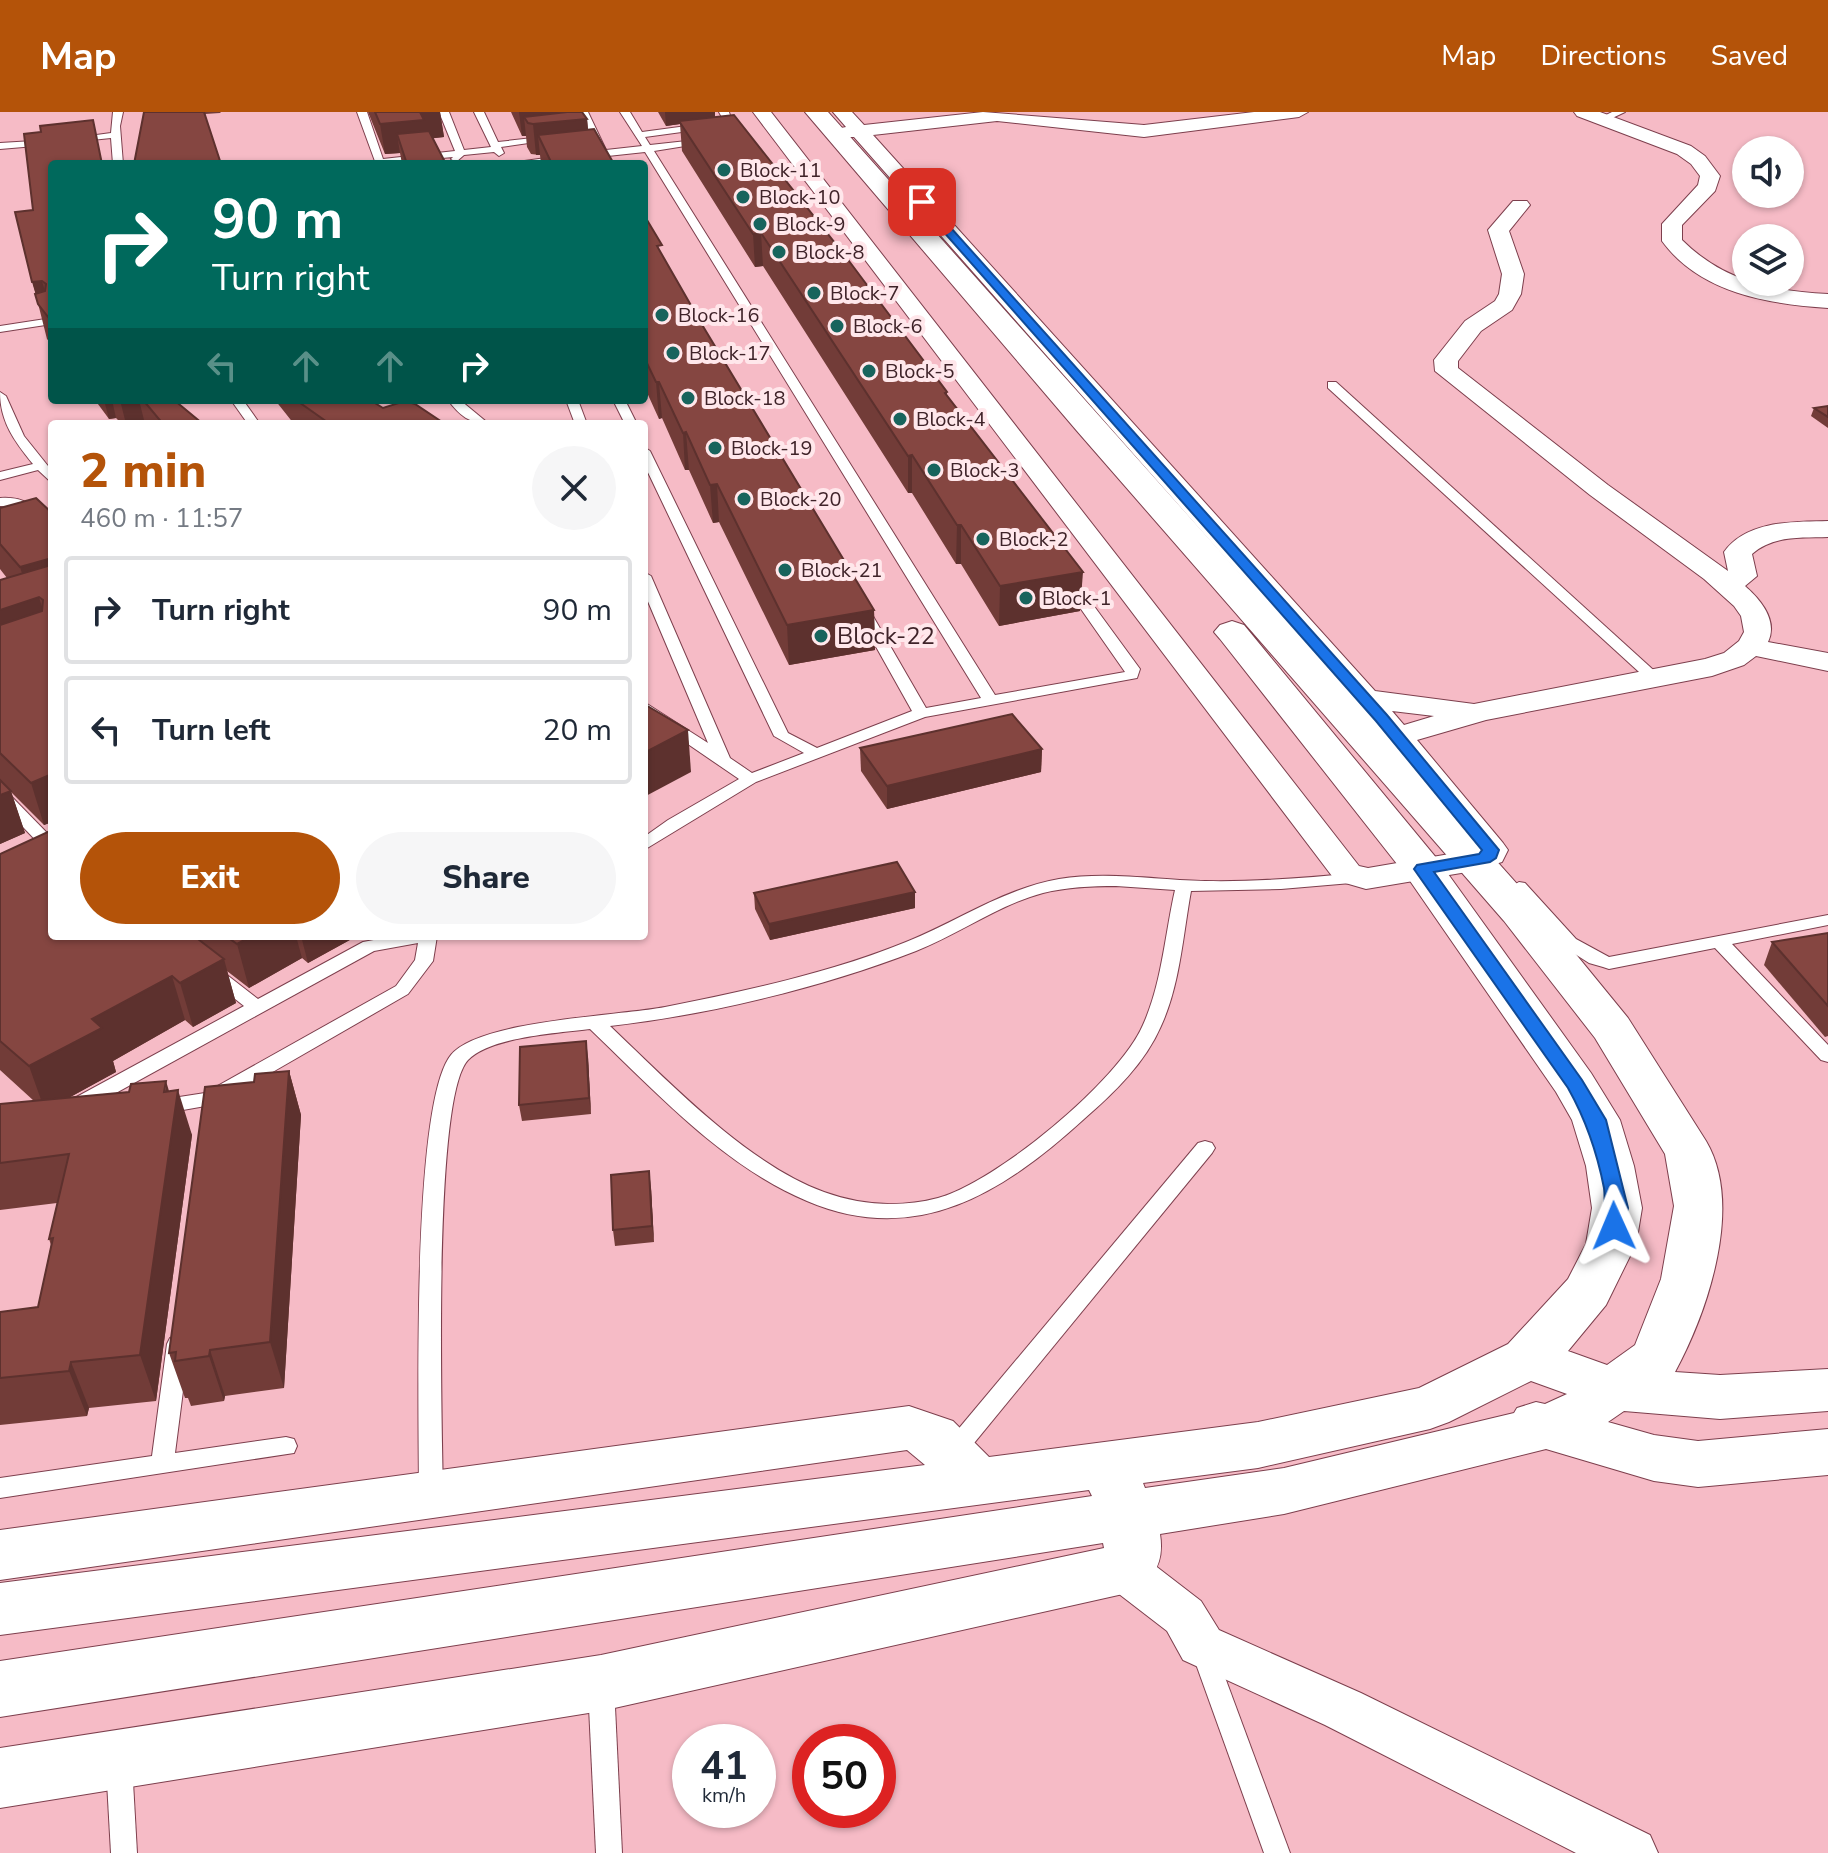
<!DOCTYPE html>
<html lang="en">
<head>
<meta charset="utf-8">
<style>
	body { margin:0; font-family:"Nunito Sans",sans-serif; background:#f6f6f7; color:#1f2937; height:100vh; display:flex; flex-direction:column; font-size:30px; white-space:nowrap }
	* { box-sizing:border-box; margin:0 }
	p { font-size:26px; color:#747a83 }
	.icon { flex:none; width:44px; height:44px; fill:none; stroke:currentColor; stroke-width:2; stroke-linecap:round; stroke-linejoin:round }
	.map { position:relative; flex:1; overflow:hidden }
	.side { position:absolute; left:48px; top:308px; width:600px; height:520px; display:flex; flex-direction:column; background:#fff; border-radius:8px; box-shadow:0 2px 6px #0004 }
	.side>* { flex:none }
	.top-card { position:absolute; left:48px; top:48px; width:600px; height:244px; border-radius:8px; box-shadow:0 2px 6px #0004; background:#00695c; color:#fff; overflow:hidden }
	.fabs { position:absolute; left:1732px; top:24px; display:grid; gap:16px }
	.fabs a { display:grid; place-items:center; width:72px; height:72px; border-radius:50%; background:#fff; box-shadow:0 2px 6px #0004; font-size:40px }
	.speed { position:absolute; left:672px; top:1612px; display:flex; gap:16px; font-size:40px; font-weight:700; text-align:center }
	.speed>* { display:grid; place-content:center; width:104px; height:104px; border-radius:50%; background:#fff; box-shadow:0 2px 6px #0004; line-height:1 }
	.speed small { font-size:20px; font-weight:400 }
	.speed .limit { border:12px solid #d22; background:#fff; color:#111 }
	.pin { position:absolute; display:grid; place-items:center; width:68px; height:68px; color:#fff; margin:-34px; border-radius:16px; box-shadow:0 4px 12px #0006 }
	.me { position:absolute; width:88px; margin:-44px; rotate:359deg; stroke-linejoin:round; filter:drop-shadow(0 0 6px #0008) }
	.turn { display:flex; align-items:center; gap:28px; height:168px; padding:0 32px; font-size:36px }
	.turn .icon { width:104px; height:104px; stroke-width:2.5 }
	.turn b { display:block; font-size:56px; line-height:68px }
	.lanes { display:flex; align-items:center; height:76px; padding:0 32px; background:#0003; justify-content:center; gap:40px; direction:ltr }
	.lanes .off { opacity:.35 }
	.round { display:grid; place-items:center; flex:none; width:84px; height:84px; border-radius:42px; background:#f6f6f7 }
	.head { display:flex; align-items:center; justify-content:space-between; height:136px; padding:0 32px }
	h1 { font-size:48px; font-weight:800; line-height:60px; color:#b45309 }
	.primary-button { display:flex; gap:16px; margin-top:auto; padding:16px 32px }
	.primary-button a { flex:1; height:92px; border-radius:48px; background:#b45309; color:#fff; font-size:32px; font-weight:800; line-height:92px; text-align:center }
	.primary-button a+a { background:#f6f6f7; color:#1f2937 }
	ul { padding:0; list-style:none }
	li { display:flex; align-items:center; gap:24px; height:108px; margin:0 16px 12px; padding:0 16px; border:4px solid #e0e1e3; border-radius:8px }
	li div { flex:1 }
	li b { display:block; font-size:30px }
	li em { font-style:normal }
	header { display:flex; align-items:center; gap:48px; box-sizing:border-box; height:112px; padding:0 40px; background:#b45309; color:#fff }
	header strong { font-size:38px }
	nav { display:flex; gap:44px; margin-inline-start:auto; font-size:28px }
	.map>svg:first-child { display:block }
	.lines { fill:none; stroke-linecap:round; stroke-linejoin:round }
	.lane-casing { stroke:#7d3f4d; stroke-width:2 }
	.street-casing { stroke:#7d3f4d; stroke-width:2 }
	.secondary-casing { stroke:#7d3f4d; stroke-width:2 }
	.lane { fill:#fff; fill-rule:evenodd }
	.street { fill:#fff; fill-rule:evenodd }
	.secondary { fill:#fff; fill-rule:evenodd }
	.wall { fill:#723c38 }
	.shaded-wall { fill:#5d312e }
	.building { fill:#854641; stroke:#5d312e; stroke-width:2 }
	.route { fill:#1a73e8; stroke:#114b97; stroke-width:2 }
	.poi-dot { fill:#18645d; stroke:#ffe7eb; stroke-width:3 }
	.labels { text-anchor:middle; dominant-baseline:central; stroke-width:8; stroke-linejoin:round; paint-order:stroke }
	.far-poi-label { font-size:20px; fill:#3f2329; stroke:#ffe7eb; text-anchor:start }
	.poi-label { font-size:24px; fill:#3f2329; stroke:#ffe7eb; text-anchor:start }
</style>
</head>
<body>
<header>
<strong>Map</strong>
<nav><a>Map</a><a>Directions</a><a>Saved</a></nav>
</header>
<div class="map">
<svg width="1828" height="1741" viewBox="0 0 1828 1741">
	<rect width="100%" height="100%" fill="#f6bbc6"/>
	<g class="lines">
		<!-- lane casing -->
		<g class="lane-casing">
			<g id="lane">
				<polygon points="113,0 123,0 120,14 123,52 113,52 111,26 72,30 67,27 111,21"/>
				<polygon points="357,0 367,0 383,47 455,39 439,0 449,0 464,38 491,35 474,0 484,0 498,30 551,24 556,27 501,35 504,41 499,44 494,40 464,43 456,50 451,47 453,45 376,52"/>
				<polygon points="578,0 588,0 606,38 642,34 620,0 630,0 642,20 724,9 719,0 729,0 733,13 645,25 650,33 705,27 710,30 654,39 995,583 1125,560 1060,467 1067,463 1072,464 1140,557 1137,566 925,605 756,670 644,738 644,725 668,708 739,667 644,602 644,590 708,631 644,480 644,460 651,464 730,646 752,661 804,641 774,624 644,352 644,335 650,339 788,621 817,636 912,599 856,499 863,495 870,499 926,596 981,586 645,40 533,52 502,52 597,39"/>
				<polygon points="1612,0 1625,0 1606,9 1598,7"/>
				<polygon points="50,28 50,32 47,33 0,37 0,31"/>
				<polygon points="52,206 52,212 0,220 0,214"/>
				<polygon points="1328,270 1336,270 1660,564 1660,570 1650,570 1328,276"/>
				<path d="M0,280L6,284L24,324L52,359V371L38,358L0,368V360L33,352C15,330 0,310 0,280Z"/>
				<polygon points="231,288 243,288 260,312 248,312"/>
				<path d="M448,288H460L489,312C470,312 459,303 448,288Z"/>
				<polygon points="566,288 578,288 587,312 575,312"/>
				<polygon points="613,288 625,288 637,312 625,312"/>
				<path d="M0,386C24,384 37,395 52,412V424L19,395L0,394Z"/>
				<polygon points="0,677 6,679 52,726 52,740 46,739 0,691"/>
				<path d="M1357,761L1363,762L1365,766L1363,770L1281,777L1191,779C1183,823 1180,873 1161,914C1145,951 1114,981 1084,1007C1004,1080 917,1136 807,1089C723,1054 655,979 590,917C558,921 490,925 468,948C432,986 442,1316 443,1383L439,1390L431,1393L423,1390L419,1383C419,1306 411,992 451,943C479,908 619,904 665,895C745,879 830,861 906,830C958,809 1003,777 1059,767C1107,759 1157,768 1205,769C1256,770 1306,766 1357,761ZM1116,774L1175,778C1165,822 1162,871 1143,913C1119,969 996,1070 938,1086C900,1096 860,1093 824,1080C747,1052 669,970 610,914C708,903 824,875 916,839C959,822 998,793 1043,781C1067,775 1091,774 1116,774Z"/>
				<polygon points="1519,770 1525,771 1576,827 1609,845 1828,803 1828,813 1732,832 1828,933 1828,950 1821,948 1715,836 1609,857 1603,855 1589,851 1564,835 1510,775"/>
				<polygon points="395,824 437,824 433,849 408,882 217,992 160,1002 153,1000 150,995 153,990 160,988 205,981 396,874 415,848 418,831 374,839 85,998 71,998 68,993 71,988 244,894 206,864 203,860 206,856 218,856 258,887 363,830"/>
				<polygon points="1205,1029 1212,1031 1215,1036 1212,1041 961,1347 953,1349 945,1347 942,1340 945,1333 1198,1031"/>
				<polygon points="178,1224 186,1226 189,1232 175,1341 286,1325 294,1327 297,1334 294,1341 0,1386 0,1366 152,1344 167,1232 170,1226"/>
				<polygon points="1204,1530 1213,1533 1216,1541 1290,1741 1264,1741 1192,1541 1195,1533"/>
				<polygon points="601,1563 610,1566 614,1574 622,1741 596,1741 588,1574 592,1566"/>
				<polygon points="119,1640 128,1643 132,1652 137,1741 111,1741 106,1652 110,1643"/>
			</g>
		</g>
		<!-- street casing -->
		<g class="street-casing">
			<g id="street">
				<path d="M753,0H771L1359,754L1368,756L1473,738L1355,593L854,25H836L834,21L836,17L846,15L833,0H852L864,13L983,0L1144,13L1254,0H1308L1299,5L1144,25L997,9L873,23L1375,579L1474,592L1705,547L1724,541L1739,529L1744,520L1741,504L1734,494L1704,467L1590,383L1435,259L1434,248L1465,209L1495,189L1499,182L1502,162L1488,118L1513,89H1527L1530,93L1509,119L1524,162L1521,182L1512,198L1481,219L1458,249V256L1608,373L1728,459L1724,440C1747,408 1793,410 1828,409V425C1802,426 1773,423 1752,442L1757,464L1745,474C1761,488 1778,509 1768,530L1828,541V559L1756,544L1744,553L1712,564L1486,608L1417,628L1503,731L1508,738L1502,750L1473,759L1366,777L1335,768ZM1392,599L1434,604L1404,613Z"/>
				<path d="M1574,0H1600L1691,34L1705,44L1720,64L1715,79L1682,113V128C1723,169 1772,179 1828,182V196C1768,192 1700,181 1662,129V112L1698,73L1700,64L1691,52L1677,42L1577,4Z"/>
				<polygon points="1123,1436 1140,1442 1201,1489 1219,1518 1361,1581 1650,1723 1658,1741 1576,1741 1325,1613 1183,1548 1167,1519 1106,1472 1099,1457 1106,1442"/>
			</g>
		</g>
		<!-- secondary casing -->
		<g class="secondary-casing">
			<path id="secondary" d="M805,0H828L1534,791L1628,906L1706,1029C1744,1093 1708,1199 1675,1260L1720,1263L1828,1257V1299L1720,1307L1624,1299L1608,1310L1654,1323L1698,1329L1828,1317V1363L1698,1375L1654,1369L1546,1337L1284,1402L1160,1422C1165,1453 1152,1472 1123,1482L601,1599L0,1696V1636L601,1543L1104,1436L1103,1431L0,1605V1549L1092,1384L1089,1378L0,1523V1471L925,1353L907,1338L0,1468V1418L909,1294L953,1309L989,1345L1258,1310L1419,1276L1508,1232L1568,1167L1586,1132L1592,1096L1586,1054L1572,1008L1556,980L1408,766L1220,527L1214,520L1220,513L1232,509L1244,513L1438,748L1591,961L1620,1008L1634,1054L1642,1096L1636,1132L1606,1193L1568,1239L1607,1253L1635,1233L1661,1167L1674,1094L1665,1042L1595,926L1504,809L1077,319ZM1531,1269L1567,1282L1545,1292L1536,1290L1517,1296L1514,1301L1284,1356L1145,1376L1143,1371L1258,1356L1430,1317L1449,1310Z"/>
		</g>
		<!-- lane -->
		<use href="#lane" class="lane"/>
		<!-- street -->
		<use href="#street" class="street"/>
		<!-- secondary -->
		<use href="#secondary" class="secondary"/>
	</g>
	<!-- wall -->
	<g class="wall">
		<polygon points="144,0 221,0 220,1 205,2"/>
		<polygon points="368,0 440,0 444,25 433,26 446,52 402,52 400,41 385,42"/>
		<polygon points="511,0 582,0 587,7 588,18 614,52 541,52 540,43 531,42 527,35 526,24 522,24"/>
		<polygon points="658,0 715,0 715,5 947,280 947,284 1080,499 999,514 961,452 956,452 912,381 908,381 763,154 755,155 682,39 680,12 666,14"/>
		<polygon points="52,52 52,233 47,227 15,100 33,98"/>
		<polygon points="644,103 662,144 704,216 874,498 875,538 789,553 719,410 713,411 689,358 685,358 662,306 659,307 644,274"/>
		<polygon points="95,288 174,288 203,312 122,312 116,306 109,307"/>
		<polygon points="275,288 370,288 383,296 445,312 294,312"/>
		<polygon points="1828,294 1828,316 1811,304 1814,296"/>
		<polygon points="0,396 52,401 52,710 44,713 11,680 25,721 0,732 0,468 7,466 0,457"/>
		<polygon points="860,636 1042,637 1041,660 887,697 861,659"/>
		<polygon points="0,742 52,824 357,824 308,851 302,846 249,876 227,859 236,891 193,915 185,908 113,949 116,960 70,985 169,979 192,1023 156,1289 89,1296 87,1304 0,1313 0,1200 38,1195 51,1133 49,1127 57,1091 0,1098 0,992 34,989 0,958"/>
		<polygon points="754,781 915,796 770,828 755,797"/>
		<polygon points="1828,821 1828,924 1825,925 1764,853 1772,830"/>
		<polygon points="588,945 591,1002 522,1009 519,993"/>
		<polygon points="289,959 301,1003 284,1276 225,1284 224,1289 191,1294 188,1286 185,1286 169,1241 254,970"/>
		<polygon points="651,1076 654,1130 615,1134 613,1118"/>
	</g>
	<!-- shaded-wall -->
	<g class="shaded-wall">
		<polygon points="419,0 440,0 444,25 427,27 397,22 400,41 385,42 380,12"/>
		<polygon points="519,0 576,0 587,7 590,37 538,23 540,43 536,43 533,12 524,5 526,24 522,24"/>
		<polygon points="665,0 715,0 715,7 679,9 680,12 666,14"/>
		<polygon points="761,121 763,154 755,155 753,122"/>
		<polygon points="42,169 52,203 39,193 32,170"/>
		<polygon points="656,270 659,270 662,306 659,307"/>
		<polygon points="104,288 112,288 116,306 109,307"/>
		<polygon points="120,288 139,288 145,312 126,312"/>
		<polygon points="686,320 689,358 685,358 683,321"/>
		<polygon points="912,343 912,381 908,381 908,344"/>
		<polygon points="717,372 719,410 713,411 710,373"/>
		<polygon points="957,413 961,413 961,452 956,452"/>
		<polygon points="52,446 52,489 43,488 39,485 51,525 0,543 0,498 30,488 20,455"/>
		<polygon points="1083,460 1080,499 999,514 1000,474"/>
		<polygon points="874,498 875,538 789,553 787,513"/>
		<polygon points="688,618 691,660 644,685 644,641"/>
		<polygon points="1042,637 1041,660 887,697 887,674"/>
		<polygon points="52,662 52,710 44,713 31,671"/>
		<polygon points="11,679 25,721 0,732 0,683"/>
		<polygon points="915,780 915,796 770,828 769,812"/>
		<polygon points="252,824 296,824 302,846 249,876 237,832"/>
		<polygon points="301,824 357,824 308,851"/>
		<polygon points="224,847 236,891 193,915 180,871"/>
		<polygon points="172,864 185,908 113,949 116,960 45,999 29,954 92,907"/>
		<polygon points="586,929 588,945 591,1002 589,986"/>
		<polygon points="289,959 301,1003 284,1276 270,1230"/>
		<polygon points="166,969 175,999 178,978 192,1023 156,1289 140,1243"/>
		<polygon points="649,1059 651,1076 654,1130 652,1114"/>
		<polygon points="210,1238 225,1284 224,1289 209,1244"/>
		<polygon points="71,1250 89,1296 87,1304 69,1259"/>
	</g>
	<!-- building -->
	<g class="building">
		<polygon points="144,0 204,0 221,52 134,52"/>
		<polygon points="375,0 420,0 424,8 380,12"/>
		<polygon points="567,0 582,0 587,7 533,12 528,11 524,5"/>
		<polygon points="734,3 846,145 947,280 945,281 1083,460 1000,474 961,413 957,413 912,343 908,344 761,121 753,122 679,9"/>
		<polygon points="93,8 102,52 52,52 52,210 38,192 35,182 45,179 46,172 42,169 32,170 15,100 33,98 24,22 41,20 40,14"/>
		<polygon points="594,17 614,52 552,52 538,23"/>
		<polygon points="429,19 446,52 407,52 397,22"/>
		<polygon points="644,103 662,133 657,134 704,216 874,498 787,513 717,372 710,373 686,320 683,321 659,270 656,270 644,245"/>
		<polygon points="143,288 174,288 203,312 163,312"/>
		<polygon points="296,288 370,288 383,296 405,289 415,292 445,312 330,312"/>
		<polygon points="1828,294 1828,305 1814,296"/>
		<polygon points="36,386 52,401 52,446 20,455 0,432 0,396"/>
		<polygon points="51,453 52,662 31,671 0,641 0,513 42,499 43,488 39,485 0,498 0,468"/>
		<polygon points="644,592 688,618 644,641"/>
		<polygon points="1012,602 1042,637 887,674 860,636"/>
		<polygon points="0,668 11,679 0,683"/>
		<polygon points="52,718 52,824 194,824 224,847 180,871 172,864 92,907 102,916 29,954 0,929 0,742"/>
		<polygon points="897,750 915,780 769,812 754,781"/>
		<polygon points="1828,821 1828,894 1772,830"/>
		<polygon points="226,824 252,824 237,832"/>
		<polygon points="586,929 589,986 519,993 520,935"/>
		<polygon points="289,959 270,1230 210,1238 209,1244 175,1249 176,1240 169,1241 205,975 254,970 255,962"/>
		<polygon points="166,969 164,980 178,978 140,1243 71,1250 69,1259 0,1266 0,1200 38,1195 53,1126 49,1127 69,1042 0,1051 0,992 129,980 131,972"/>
		<polygon points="649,1059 652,1114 613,1118 611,1063"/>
	</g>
	<!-- route -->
	<path class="route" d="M919,88H926L1387,603L1499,738L1496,746L1490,750L1434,760L1582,968L1606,1008L1628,1096L1622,1120H1607C1602,1111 1606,1089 1604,1076C1597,1040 1586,1008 1568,976L1414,757L1417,753L1479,742L1482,738L1376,609L919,92Z"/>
	<!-- markers -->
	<g class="poi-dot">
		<circle cx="724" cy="58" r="8"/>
		<circle cx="743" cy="85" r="8"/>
		<circle cx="760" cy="112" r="8"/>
		<circle cx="779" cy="140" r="8"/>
		<circle cx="814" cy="181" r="8"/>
		<circle cx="662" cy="203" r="8"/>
		<circle cx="837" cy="214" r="8"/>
		<circle cx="673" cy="241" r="8"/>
		<circle cx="869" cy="259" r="8"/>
		<circle cx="688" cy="286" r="8"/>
		<circle cx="900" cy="307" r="8"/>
		<circle cx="715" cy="336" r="8"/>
		<circle cx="934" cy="358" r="8"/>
		<circle cx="744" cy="387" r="8"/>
		<circle cx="983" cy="427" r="8"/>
		<circle cx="785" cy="458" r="8"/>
		<circle cx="1026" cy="486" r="8"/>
		<circle cx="821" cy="524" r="8"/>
	</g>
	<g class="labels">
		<!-- far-poi labels -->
		<g class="far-poi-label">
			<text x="740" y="58">Block-11</text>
			<text x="759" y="85">Block-10</text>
			<text x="776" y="112">Block-9</text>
			<text x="795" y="140">Block-8</text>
			<text x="830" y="181">Block-7</text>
			<text x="678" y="203">Block-16</text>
			<text x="853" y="214">Block-6</text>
			<text x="689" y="241">Block-17</text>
			<text x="885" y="259">Block-5</text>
			<text x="704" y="286">Block-18</text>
			<text x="916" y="307">Block-4</text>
			<text x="731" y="336">Block-19</text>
			<text x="950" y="358">Block-3</text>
			<text x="760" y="387">Block-20</text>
			<text x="999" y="427">Block-2</text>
			<text x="801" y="458">Block-21</text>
			<text x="1042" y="486">Block-1</text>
		</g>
		<!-- poi labels -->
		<g class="poi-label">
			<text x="837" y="524">Block-22</text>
		</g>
	</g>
</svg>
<div class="fabs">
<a><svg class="icon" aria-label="sound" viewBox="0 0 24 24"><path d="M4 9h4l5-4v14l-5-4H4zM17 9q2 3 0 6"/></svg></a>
<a><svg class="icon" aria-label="layers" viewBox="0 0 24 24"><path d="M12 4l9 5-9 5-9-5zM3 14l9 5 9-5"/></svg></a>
</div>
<div class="speed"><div>41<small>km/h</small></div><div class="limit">50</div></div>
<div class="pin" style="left:922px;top:90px;background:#d93025"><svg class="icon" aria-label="arrive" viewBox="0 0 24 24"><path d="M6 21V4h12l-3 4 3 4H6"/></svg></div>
<svg class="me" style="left:1614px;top:1114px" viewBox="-20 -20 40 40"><path d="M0-17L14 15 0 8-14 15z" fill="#1a73e8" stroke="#fff" stroke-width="4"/></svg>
<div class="top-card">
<div class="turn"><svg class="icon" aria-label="right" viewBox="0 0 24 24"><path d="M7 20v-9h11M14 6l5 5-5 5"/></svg><div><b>90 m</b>Turn right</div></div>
<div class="lanes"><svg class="icon off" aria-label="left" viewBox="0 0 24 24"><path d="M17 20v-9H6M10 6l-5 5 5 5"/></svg><svg class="icon off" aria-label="ahead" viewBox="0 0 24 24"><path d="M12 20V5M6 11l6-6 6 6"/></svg><svg class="icon off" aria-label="ahead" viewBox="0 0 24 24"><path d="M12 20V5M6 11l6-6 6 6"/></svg><svg class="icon" aria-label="right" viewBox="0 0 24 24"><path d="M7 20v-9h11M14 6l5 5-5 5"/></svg></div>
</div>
<section class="side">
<div class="head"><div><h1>2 min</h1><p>460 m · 11:57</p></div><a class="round"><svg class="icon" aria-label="close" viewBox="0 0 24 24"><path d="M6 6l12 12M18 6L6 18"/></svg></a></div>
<ul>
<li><svg class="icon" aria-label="right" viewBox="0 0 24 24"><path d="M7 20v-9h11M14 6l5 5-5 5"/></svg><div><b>Turn right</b></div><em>90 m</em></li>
<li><svg class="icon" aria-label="left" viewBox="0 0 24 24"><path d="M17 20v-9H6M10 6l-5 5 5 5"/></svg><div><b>Turn left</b></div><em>20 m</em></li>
</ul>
<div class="primary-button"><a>Exit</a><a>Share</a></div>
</section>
</div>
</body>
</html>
